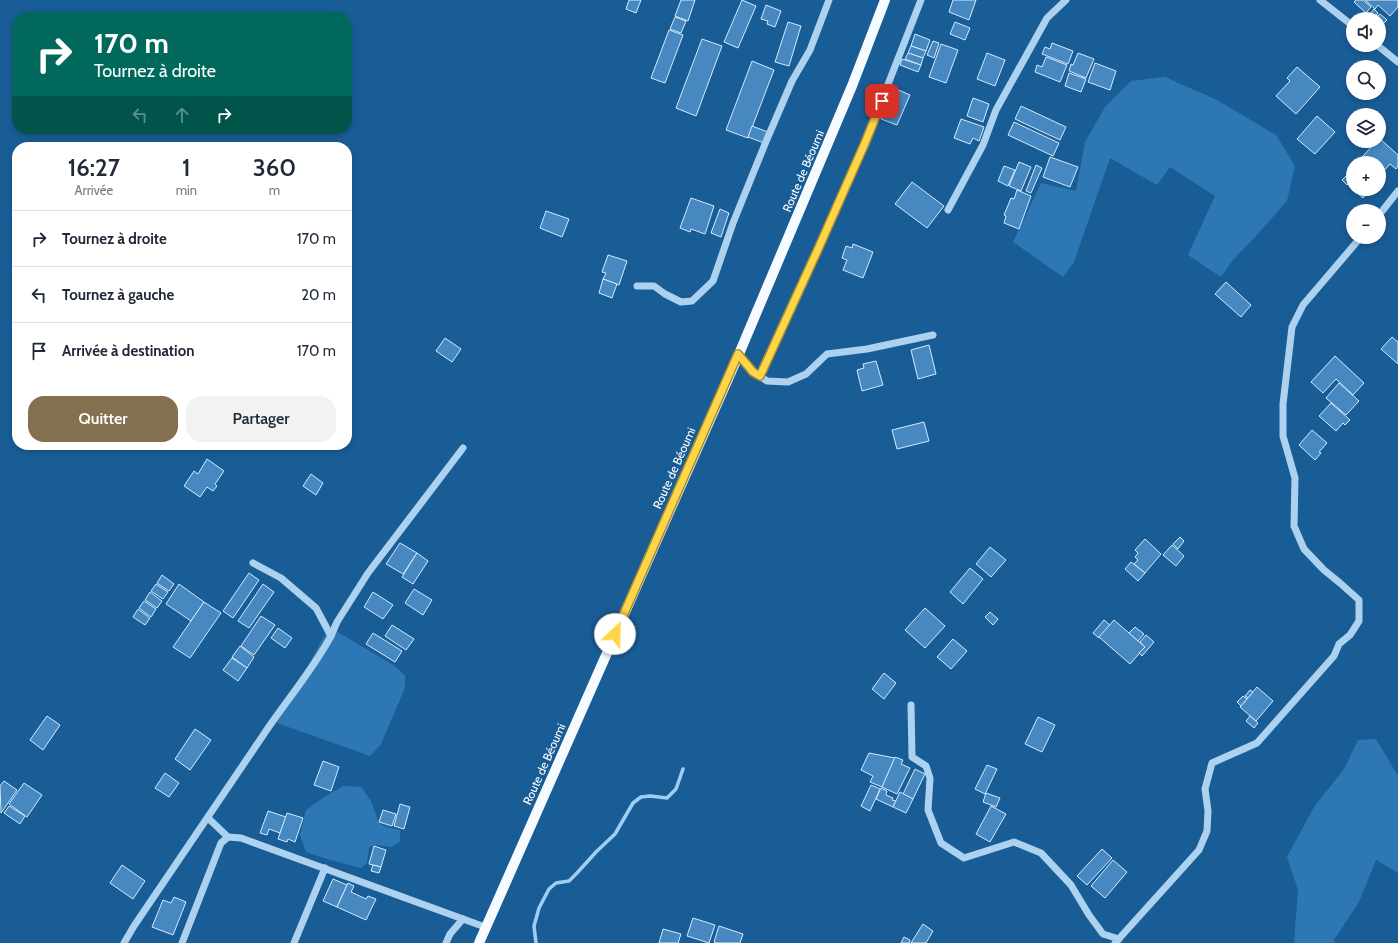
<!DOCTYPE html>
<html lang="fr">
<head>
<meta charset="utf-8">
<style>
	body { margin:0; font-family:Cabin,sans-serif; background:#f2f2f3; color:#1f2937; height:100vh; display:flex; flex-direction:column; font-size:15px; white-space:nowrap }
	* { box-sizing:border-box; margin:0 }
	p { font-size:13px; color:#747a83 }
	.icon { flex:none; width:22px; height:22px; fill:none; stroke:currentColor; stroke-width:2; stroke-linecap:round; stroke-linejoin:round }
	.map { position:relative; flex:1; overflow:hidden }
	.side { position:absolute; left:12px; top:142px; width:340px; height:308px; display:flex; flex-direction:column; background:#fff; border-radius:16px; box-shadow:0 2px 6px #0003 }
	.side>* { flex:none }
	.guide { position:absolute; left:12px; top:12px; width:340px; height:122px; border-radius:16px; box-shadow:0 2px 6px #0003; background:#00695c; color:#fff; overflow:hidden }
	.tools { position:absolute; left:1346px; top:12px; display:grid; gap:8px }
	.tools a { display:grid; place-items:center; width:40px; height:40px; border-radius:50%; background:#fff; box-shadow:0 2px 6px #0003; font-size:20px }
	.pin { position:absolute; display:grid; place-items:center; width:34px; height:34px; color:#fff; margin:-17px; border-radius:8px; box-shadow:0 2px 6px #0006 }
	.me { position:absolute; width:44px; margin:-22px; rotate:24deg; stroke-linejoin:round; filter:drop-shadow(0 0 3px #0008) }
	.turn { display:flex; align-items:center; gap:14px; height:84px; padding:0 16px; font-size:18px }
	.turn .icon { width:52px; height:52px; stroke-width:2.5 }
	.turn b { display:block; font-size:28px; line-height:34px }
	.lanes { display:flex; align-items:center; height:38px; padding:0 16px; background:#0003; justify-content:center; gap:20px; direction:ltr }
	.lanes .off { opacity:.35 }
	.eta { display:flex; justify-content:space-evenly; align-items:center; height:68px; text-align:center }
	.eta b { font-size:24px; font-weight:600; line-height:28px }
	.button { display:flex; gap:8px; margin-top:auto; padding:8px 16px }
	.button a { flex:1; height:46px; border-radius:16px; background:#84704f; color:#fff; font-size:16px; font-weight:600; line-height:46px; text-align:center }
	.button a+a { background:#f2f2f3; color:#1f2937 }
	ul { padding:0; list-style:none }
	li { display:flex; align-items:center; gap:12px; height:56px; padding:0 16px; border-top:1px solid #e0e1e3 }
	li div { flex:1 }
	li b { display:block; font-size:15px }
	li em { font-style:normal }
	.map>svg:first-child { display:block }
	.green { fill:#2d77b4 }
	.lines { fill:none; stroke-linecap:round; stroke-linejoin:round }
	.stream { stroke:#a0cef3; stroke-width:3.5 }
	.building { fill:#4688bf; stroke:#d4eafb }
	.minor { stroke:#add2f0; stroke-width:7 }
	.major { stroke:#f6fbff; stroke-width:10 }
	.route-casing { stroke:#a68a30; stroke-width:10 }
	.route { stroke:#ffd54a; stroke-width:7 }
	.labels { text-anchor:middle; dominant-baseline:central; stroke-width:4; stroke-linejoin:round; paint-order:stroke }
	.street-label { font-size:12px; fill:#fff; stroke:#195d97 }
</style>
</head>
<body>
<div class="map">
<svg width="1398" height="943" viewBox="0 0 1398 943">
	<rect width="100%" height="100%" fill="#195d97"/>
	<!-- green -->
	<g class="green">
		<polygon points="1165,77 1217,100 1276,135 1295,166 1287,201 1256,236 1232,261 1221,277 1188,255 1215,196 1170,167 1157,185 1110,158 1074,262 1063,277 1013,242 1041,183 1076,191 1085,142 1105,107 1131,81"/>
		<polygon points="329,627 395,666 405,676 405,688 381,744 370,756 277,723"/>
		<polygon points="1376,739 1398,776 1398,873 1376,860 1359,902 1334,940 1335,943 1294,943 1298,890 1287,857 1314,807 1344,769 1358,740"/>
		<polygon points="343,786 361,787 371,801 379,823 386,827 400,830 400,842 391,847 377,845 369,847 367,863 361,868 330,860 306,852 300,835 306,810 324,797"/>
	</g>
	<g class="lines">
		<!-- stream -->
		<polyline class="stream" points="536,943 534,926 539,908 549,889 556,883 569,881 577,873 596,852 615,834 633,803 641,797 650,796 667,798 676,789 683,769"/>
	</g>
	<!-- building -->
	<g class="building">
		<polygon points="629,0 641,0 636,13 626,9"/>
		<polygon points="681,0 695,0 688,21 675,16"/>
		<polygon points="742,0 756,6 738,48 724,42"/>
		<polygon points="953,0 976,0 969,20 949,12"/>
		<polygon points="1356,0 1363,0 1371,7 1366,13 1354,2"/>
		<polygon points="1365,0 1398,0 1398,7 1390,16 1378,5 1375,9"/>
		<polygon points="766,5 781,11 775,27 767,24 768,21 761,19"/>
		<polygon points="1374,9 1378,13 1373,19 1369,15"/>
		<polygon points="1380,14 1387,20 1381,26 1379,25 1379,19 1375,19"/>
		<polygon points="675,17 686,21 681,33 670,29"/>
		<polygon points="788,22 801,26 789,66 775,62"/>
		<polygon points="955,22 970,28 965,40 950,34"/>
		<polygon points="669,30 683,35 665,83 651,78"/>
		<polygon points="915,34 930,40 926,51 911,46"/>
		<polygon points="702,39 722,46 696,116 676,108"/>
		<polygon points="933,41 939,43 934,58 927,55"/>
		<polygon points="1052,43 1073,51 1068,64 1042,54 1045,47 1050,49"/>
		<polygon points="941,44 958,50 946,83 929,77"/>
		<polygon points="911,46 926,51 923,58 908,53"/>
		<polygon points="908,53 923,58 921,65 905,59"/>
		<polygon points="987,53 1005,60 995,86 977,79"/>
		<polygon points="1078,53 1094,59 1086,78 1069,71 1071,64 1073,65"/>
		<polygon points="1046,57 1067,65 1060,82 1035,72 1037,65 1042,67"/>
		<polygon points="902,59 921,65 918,72 900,65"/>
		<polygon points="752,61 774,70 748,138 726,130"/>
		<polygon points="1095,63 1116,71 1110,90 1088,82"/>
		<polygon points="1297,67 1320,87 1296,114 1276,96 1290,81 1287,78"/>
		<polygon points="1069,73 1086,79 1081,92 1065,86"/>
		<polygon points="894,88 910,95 897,125 881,119"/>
		<polygon points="973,98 989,104 983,122 967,116"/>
		<polygon points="1021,106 1066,127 1060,140 1015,119"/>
		<polygon points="1317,116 1335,132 1315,154 1297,139"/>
		<polygon points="961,119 984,127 979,141 973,138 970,144 954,138"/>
		<polygon points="1014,122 1059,143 1053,156 1008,135"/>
		<polygon points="752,126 768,132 764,143 748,137"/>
		<polygon points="1379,138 1398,155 1398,166 1396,169 1390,164 1381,174 1379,173 1379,163 1368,163 1362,157 1377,141 1379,141"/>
		<polygon points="1050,157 1078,167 1070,187 1043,177"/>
		<polygon points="1019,162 1031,167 1021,191 1009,186"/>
		<polygon points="1036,165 1042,168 1031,193 1026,191"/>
		<polygon points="1004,166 1015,170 1008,186 998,181"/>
		<polygon points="1353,168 1353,179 1348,174"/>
		<polygon points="1348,174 1353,178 1347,185 1342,180"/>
		<polygon points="912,182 944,206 927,228 895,204"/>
		<polygon points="1353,183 1353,189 1357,189 1355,191 1350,187"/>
		<polygon points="1361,189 1365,189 1368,192 1363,198 1357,193"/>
		<polygon points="1365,189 1375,189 1371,194"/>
		<polygon points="1017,190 1031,196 1019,229 1004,223 1006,216 1004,215 1011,198 1014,199"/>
		<polygon points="691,198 714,206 705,234 691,229 690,232 680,228"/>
		<polygon points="720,209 729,213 721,237 711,233"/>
		<polygon points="546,211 569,219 562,237 540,228"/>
		<polygon points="853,244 873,252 863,278 843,270 847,260 842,258 846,246 852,248"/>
		<polygon points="608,255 627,261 619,285 603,279 606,273 602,272"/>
		<polygon points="603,279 617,284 612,298 599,293"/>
		<polygon points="1226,282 1251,305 1241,317 1215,294"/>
		<polygon points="1392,337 1398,342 1398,364 1381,349"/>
		<polygon points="445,338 461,349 452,362 436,351"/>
		<polygon points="929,345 936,374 918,379 911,350"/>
		<polygon points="1335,356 1364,383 1353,395 1336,379 1323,393 1311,382"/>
		<polygon points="876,361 883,385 862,391 857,370 864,368 863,364"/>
		<polygon points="1339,383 1359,401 1346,415 1326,398"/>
		<polygon points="1331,403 1350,420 1345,425 1343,423 1336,431 1319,416"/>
		<polygon points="924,422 929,441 897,449 892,430"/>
		<polygon points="1312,430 1327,443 1319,452 1321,453 1315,460 1299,445"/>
		<polygon points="207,459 224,471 215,484 217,486 213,491 207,487 200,497 184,486 194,471 198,474"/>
		<polygon points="311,474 323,483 316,495 303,486"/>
		<polygon points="1180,537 1184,541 1178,549 1173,544"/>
		<polygon points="1145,539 1161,554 1145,573 1134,564 1138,560 1135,557 1138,553 1135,550"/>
		<polygon points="400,543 417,553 403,574 386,564"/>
		<polygon points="1172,545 1184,556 1176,566 1163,555"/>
		<polygon points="990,547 1006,560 991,577 976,564"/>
		<polygon points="417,553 428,561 413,584 402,577"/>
		<polygon points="1131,562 1145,573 1138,581 1125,569"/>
		<polygon points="970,568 983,579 963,604 950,592"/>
		<polygon points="249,573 259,580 233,618 223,611"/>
		<polygon points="162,575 174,584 169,591 157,583"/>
		<polygon points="156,584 168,592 163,599 151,591"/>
		<polygon points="179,584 204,602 191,621 166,604"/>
		<polygon points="263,584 274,592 249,628 238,621"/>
		<polygon points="414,589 432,600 423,615 405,603"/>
		<polygon points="150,592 162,601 157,608 145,600"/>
		<polygon points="373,592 393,605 383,619 364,607"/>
		<polygon points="144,601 156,609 151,617 139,608"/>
		<polygon points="204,602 221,613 190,658 173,647"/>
		<polygon points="925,608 945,626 925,648 905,630"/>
		<polygon points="138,609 150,618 145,625 133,617"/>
		<polygon points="990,612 998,619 993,625 985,617"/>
		<polygon points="261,616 275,625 254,655 241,646"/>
		<polygon points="1104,620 1110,625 1099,638 1093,633"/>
		<polygon points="1114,620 1145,647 1130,664 1099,637"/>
		<polygon points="392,625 414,639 406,650 385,636"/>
		<polygon points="1135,627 1144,634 1138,641 1129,633"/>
		<polygon points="278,628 292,638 285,648 271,638"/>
		<polygon points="373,633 402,651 395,662 366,644"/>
		<polygon points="1146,635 1154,642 1142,656 1139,653 1145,647 1140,642"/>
		<polygon points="953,639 967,651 951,669 937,657"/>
		<polygon points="240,646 254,657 247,668 232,657"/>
		<polygon points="232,658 247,668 238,681 223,670"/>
		<polygon points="884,673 896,683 884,699 872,689"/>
		<polygon points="1257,687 1273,701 1256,721 1240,707"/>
		<polygon points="1250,690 1253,692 1248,698 1245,696"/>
		<polygon points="1243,696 1247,699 1241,706 1237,702"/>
		<polygon points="47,716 60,725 43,750 30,740"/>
		<polygon points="1250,716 1258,723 1254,728 1246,721"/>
		<polygon points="1038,717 1055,725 1042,752 1025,744"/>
		<polygon points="195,729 211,740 190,770 175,759"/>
		<polygon points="869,753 895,758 882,787 870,782 873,776 861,770"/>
		<polygon points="895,757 903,760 901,764 910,768 897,794 882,787"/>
		<polygon points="323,761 339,767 331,791 314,785"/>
		<polygon points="987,765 997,769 985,794 975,789"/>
		<polygon points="915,769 925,774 913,799 903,794"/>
		<polygon points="165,773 179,783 169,797 155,788"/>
		<polygon points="4,781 17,790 1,813 0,786"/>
		<polygon points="24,783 42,795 27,817 9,804"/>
		<polygon points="871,785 880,789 870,811 861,806"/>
		<polygon points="881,788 887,791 886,795 893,798 892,800 896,801 893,807 876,799"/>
		<polygon points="900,792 913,799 906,813 893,807"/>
		<polygon points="986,793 1000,798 996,807 983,802"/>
		<polygon points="400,804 410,807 404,829 394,826"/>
		<polygon points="9,806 25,816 20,824 4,813"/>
		<polygon points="991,806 1006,814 990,842 976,834"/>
		<polygon points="383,810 396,814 392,826 379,822"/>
		<polygon points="268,811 286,817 280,833 269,829 267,835 260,833"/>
		<polygon points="287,813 303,818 295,842 288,839 287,842 278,839"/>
		<polygon points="374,846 386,850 381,867 369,864"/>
		<polygon points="1102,849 1112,858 1087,885 1077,876"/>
		<polygon points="1113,860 1127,872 1105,898 1091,886"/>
		<polygon points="122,865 145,881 133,899 110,883"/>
		<polygon points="373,865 381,867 379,873 371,871"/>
		<polygon points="333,879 347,885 337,907 323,901"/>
		<polygon points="348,883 354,886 351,892 366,899 368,896 376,899 366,920 337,907"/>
		<polygon points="174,897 186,902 173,935 152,927 163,900 171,903"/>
		<polygon points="693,918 715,925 709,943 687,936"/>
		<polygon points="923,924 933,931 926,943 911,943"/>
		<polygon points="719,926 743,934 740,943 717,943 714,942"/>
		<polygon points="663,929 681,934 678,943 659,943"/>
		<polygon points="904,937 910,940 909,943 901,943"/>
	</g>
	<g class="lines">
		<!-- minor -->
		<g class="minor">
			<polyline points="1320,0 1353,26"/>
			<polyline points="1377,45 1398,62"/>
			<polyline points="948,210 983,145 996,110 1047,18 1066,0"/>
			<polyline points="1379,215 1398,191"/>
			<polyline points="637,286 654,286 665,294 681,302 692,301 713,281 733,223 765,144 792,81 810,50 829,0"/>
			<polyline points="739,354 753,372 767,381 788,382 806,374 827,354 867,349 933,335"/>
			<polyline points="759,376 767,358 778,339 865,143 921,0"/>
			<polyline points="331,636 337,622 368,573 463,448"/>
			<polyline points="911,705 912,757 926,766 930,778 928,810 941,843 964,858 1014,842 1041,853 1071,885 1089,915 1103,934 1119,939"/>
			<polyline points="208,818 228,837 241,838 485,927"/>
			<path d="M124,943L134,926C178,862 220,798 264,734C286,701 312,671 331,636L316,608L281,578L253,563"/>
			<polyline points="182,943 221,843 228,837"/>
			<polyline points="294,943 325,868"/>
			<polyline points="446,943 450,934 463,919"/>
			<polyline points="1115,943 1199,850 1207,831 1208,811 1205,789 1212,763 1257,743 1334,656 1339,644 1350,635 1359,621 1359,600 1340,583 1324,570 1304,549 1294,526 1295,478 1283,436 1283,404 1292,327 1303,305 1361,237"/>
		</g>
		<!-- major -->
		<polyline class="major" points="479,943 739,354 852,86 885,0"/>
	</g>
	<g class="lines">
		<!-- route casing -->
		<g class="route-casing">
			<polyline id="route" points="615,634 738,354 753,372 760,376 819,247 865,143 882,101"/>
		</g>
		<!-- route -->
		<use href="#route" class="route"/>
	</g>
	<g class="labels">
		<!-- street labels -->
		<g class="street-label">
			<text transform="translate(803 171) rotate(-67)">Route de Béoumi</text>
			<text transform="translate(674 468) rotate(-66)">Route de Béoumi</text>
			<text transform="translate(544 764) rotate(-66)">Route de Béoumi</text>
		</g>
	</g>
</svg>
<div class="tools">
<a><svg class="icon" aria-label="sound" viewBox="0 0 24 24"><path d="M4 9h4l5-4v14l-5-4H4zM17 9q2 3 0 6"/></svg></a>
<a><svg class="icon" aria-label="search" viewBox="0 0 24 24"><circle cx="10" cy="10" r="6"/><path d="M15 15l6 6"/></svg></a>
<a><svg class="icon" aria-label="layers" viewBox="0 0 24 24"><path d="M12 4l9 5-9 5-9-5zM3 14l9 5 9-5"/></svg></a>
<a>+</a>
<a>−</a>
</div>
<div class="pin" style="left:882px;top:101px;background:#d93025"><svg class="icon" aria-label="arrive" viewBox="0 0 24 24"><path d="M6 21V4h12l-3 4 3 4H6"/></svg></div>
<svg class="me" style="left:615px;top:634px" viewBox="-20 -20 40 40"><circle r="19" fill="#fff"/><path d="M0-13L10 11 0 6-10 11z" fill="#ffd54a"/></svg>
<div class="guide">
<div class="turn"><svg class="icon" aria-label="right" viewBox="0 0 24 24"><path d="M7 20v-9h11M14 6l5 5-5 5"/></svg><div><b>170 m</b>Tournez à droite</div></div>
<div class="lanes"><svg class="icon off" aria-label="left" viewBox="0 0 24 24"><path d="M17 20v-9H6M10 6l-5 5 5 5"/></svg><svg class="icon off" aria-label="ahead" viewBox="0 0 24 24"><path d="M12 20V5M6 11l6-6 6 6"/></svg><svg class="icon" aria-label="right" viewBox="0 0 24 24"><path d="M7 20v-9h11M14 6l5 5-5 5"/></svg></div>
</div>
<section class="side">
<div class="eta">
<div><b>16:27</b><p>Arrivée</p></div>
<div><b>1</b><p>min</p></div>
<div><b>360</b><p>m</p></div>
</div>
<ul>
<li><svg class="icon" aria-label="right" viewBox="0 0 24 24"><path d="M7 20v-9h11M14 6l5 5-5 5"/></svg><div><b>Tournez à droite</b></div><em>170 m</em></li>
<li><svg class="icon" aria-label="left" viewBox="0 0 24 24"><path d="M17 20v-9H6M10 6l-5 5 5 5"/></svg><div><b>Tournez à gauche</b></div><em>20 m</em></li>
<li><svg class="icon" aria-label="arrive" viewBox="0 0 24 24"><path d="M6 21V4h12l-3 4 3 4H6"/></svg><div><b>Arrivée à destination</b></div><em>170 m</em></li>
</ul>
<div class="button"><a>Quitter</a><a>Partager</a></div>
</section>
</div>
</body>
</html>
